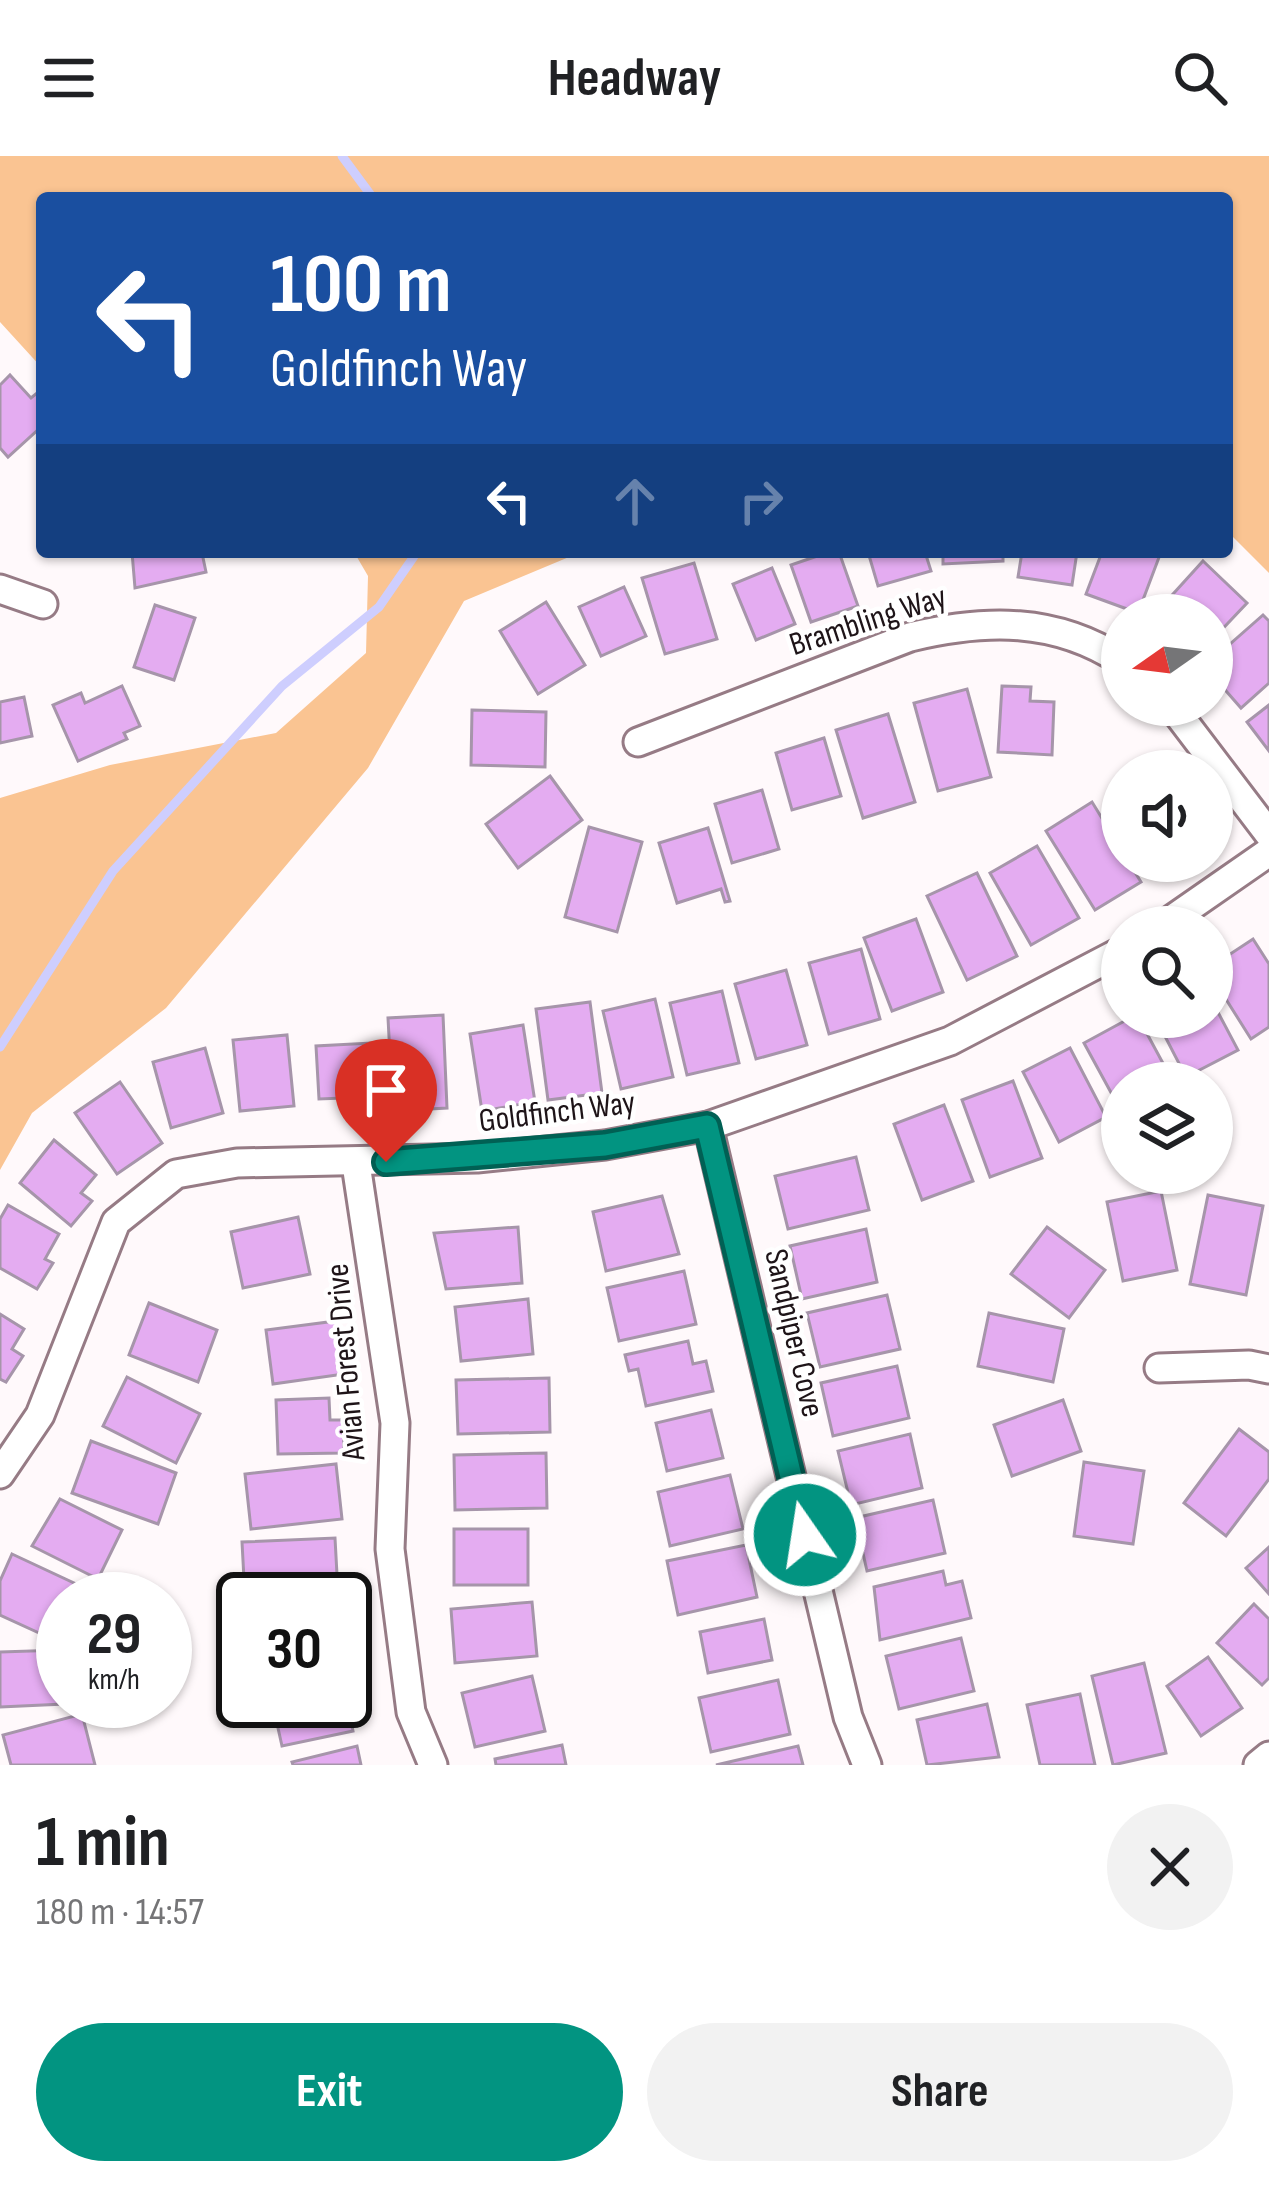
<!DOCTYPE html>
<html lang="en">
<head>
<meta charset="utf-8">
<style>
	body { margin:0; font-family:"Sofia Sans Condensed",sans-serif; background:#f2f2f2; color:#202124; height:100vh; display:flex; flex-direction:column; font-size:45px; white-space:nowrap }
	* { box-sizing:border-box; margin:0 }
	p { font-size:39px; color:#757577 }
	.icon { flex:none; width:66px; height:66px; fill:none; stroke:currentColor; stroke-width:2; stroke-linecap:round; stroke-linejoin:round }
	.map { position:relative; height:1609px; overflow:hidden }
	.side { display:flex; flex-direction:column; background:#fff; flex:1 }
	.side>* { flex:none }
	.hud { position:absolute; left:36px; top:36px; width:1197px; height:366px; border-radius:12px; box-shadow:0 3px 9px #0004; background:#1a4fa0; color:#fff; overflow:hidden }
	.needle { width:78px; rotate:256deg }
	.fabs { position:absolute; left:1101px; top:438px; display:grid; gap:24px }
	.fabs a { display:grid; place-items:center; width:132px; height:132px; border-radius:50%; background:#fff; box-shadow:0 3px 9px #0004; font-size:60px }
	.speed { position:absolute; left:36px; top:1416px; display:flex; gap:24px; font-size:60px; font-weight:700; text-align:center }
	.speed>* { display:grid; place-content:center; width:156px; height:156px; border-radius:50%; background:#fff; box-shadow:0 3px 9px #0004; line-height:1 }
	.speed small { font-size:30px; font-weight:400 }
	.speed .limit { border:6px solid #111; border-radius:18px; background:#fff; color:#111 }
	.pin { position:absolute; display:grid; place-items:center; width:102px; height:102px; color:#fff; margin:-123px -51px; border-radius:50% 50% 50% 0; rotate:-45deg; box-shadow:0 0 12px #0007 }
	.pin .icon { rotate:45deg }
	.me { position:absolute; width:132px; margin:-66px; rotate:347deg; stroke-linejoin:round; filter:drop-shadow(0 0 9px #0008) }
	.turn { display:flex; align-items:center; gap:42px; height:252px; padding:0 36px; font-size:54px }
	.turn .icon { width:156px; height:156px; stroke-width:2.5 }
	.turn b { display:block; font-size:84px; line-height:102px }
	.lanes { display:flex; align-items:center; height:114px; padding:0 36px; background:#0003; justify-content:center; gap:60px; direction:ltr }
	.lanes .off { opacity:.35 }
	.round { display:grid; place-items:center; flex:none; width:126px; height:126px; border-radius:63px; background:#f2f2f2 }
	.summary { display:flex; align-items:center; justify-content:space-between; height:204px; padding:0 36px }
	h1 { font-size:72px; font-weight:700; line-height:90px }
	.cta { display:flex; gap:24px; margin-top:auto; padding:24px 36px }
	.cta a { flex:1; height:138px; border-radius:72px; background:#029481; color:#fff; font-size:48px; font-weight:700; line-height:138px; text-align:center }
	.cta a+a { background:#f2f2f2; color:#202124 }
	header { display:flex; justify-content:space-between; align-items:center; height:156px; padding:0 36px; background:#fff; font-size:54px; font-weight:700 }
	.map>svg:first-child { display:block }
	.green { fill:#fac492 }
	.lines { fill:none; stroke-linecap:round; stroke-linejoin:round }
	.stream { stroke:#cecefe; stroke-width:9 }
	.building { fill:#e4acf1; stroke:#a695aa; stroke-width:3 }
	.street-casing { stroke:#967b85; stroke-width:33 }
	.street { stroke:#fff; stroke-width:27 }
	.route-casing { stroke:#016054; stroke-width:30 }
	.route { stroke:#029481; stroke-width:21 }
	.labels { text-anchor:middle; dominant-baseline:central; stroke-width:9; stroke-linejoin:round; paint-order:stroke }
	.street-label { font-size:33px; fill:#1e1418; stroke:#fff }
</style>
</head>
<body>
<header><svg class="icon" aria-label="menu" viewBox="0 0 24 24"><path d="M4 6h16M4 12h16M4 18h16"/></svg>Headway<svg class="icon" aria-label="search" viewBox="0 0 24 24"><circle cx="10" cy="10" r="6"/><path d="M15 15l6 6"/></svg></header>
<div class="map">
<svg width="1269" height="1609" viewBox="0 0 1269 1609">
	<rect width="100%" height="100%" fill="#fff9fb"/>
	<!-- green -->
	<g class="green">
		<polygon points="0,0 1269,0 1269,417 1227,375 1227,42 42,42 42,212 0,166"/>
		<polygon points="354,396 581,396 464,445 368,612 166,852 32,957 0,1014 0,642 110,609 276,577 366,497 368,420"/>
	</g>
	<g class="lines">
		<!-- stream -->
		<g class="stream">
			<polyline points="342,0 373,42"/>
			<polyline points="0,891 113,715 282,530 379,451 417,396"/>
		</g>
	</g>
	<!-- building -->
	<g class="building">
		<polygon points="10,219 31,242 37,237 42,243 42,270 8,301 0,292 0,229"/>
		<polygon points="132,396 202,397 206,416 135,432"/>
		<polygon points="829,396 839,396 858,450 811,466 791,409"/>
		<polygon points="868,396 925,396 931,415 878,430"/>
		<polygon points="943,396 1003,396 1003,405 943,408"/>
		<polygon points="1022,396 1077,396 1072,429 1018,421"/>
		<polygon points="1102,396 1161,396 1138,457 1086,438"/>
		<polygon points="1203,405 1247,447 1212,484 1212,459 1154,459"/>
		<polygon points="694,407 717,483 665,498 642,422"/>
		<polygon points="772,412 795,468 756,484 733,428"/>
		<polygon points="624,431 646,480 601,500 579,451"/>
		<polygon points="546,446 585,509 538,538 500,475"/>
		<polygon points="155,449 195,462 174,524 134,511"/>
		<polygon points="1263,459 1269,465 1269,527 1241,552 1212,519 1212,504"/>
		<polygon points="122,530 140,570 124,577 127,583 78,605 53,549 81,537 85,547"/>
		<polygon points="1002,530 1031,531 1030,545 1054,546 1052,599 998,596"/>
		<polygon points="967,533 991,621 938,635 914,547"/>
		<polygon points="24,541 32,580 0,587 0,546"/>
		<polygon points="1269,549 1269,595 1247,566"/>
		<polygon points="472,554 546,556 545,611 471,609"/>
		<polygon points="888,558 915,646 863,662 836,574"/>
		<polygon points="824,582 841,640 792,654 776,597"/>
		<polygon points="550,620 582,664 518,712 486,668"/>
		<polygon points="762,634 779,693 732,707 715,648"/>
		<polygon points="1092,646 1122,695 1122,705 1128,705 1141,726 1095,754 1046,675"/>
		<polygon points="589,671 642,686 617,776 565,761"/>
		<polygon points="708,672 730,745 725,746 721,733 677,747 659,687"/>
		<polygon points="1037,690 1079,762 1031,789 990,717"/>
		<polygon points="977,717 1017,800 967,824 927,740"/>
		<polygon points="916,763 943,836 892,855 864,782"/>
		<polygon points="1253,783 1269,808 1269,871 1251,883 1212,821 1212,810"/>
		<polygon points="861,793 880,863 829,878 809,807"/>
		<polygon points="786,814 807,889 756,903 735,828"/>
		<polygon points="722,835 739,907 687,919 670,847"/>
		<polygon points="655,843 673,921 621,933 603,855"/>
		<polygon points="1212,845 1238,894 1186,921 1155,861 1212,861"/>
		<polygon points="590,846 602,937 548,944 536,853"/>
		<polygon points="443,859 447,952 393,955 388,862"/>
		<polygon points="1132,861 1138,861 1172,924 1122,927 1120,953 1084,887"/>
		<polygon points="523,869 535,946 482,955 470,878"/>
		<polygon points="287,879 294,950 240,955 233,884"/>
		<polygon points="371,887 374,954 344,956 343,942 319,943 316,890"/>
		<polygon points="205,892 223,957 171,972 153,906"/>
		<polygon points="1070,892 1106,961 1059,986 1023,916"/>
		<polygon points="1013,925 1042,1002 990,1021 962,944"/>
		<polygon points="120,926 162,987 117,1018 75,957"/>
		<polygon points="944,949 973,1025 922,1044 894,968"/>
		<polygon points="54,984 96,1019 81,1037 92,1045 71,1070 20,1027"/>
		<polygon points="856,1001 869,1054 788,1073 775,1020"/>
		<polygon points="1161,1035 1177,1114 1123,1125 1107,1046"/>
		<polygon points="1208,1039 1263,1050 1246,1139 1190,1128"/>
		<polygon points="662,1040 679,1098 606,1115 593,1056"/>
		<polygon points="8,1049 59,1078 45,1103 53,1107 37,1133 0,1112 0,1063"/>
		<polygon points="298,1061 310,1118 243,1132 231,1076"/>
		<polygon points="518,1071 522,1127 446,1133 434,1077"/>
		<polygon points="1047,1071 1105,1114 1069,1162 1011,1118"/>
		<polygon points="866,1073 877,1126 802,1143 790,1090"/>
		<polygon points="684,1115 696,1168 619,1185 607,1132"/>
		<polygon points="887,1139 900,1193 820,1211 807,1157"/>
		<polygon points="528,1143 533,1198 461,1205 455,1151"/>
		<polygon points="149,1147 217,1174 198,1226 129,1199"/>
		<polygon points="989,1157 1064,1173 1053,1226 978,1210"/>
		<polygon points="0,1158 24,1173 12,1193 23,1200 6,1226 0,1223"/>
		<polygon points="336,1165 344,1218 273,1228 266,1174"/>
		<polygon points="688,1185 693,1208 706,1205 713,1235 646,1250 638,1213 629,1215 625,1199"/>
		<polygon points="897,1210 909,1262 833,1280 821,1227"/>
		<polygon points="127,1221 200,1258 176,1307 103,1270"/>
		<polygon points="549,1222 550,1276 458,1278 456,1224"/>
		<polygon points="329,1242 330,1264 343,1264 344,1297 278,1298 276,1244"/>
		<polygon points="1063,1244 1081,1295 1012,1320 994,1269"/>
		<polygon points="711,1254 723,1302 667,1315 656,1267"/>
		<polygon points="1239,1273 1269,1296 1269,1323 1226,1380 1184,1347"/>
		<polygon points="910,1278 922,1332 851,1349 838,1295"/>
		<polygon points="91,1285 176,1317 158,1368 72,1337"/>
		<polygon points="546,1297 547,1352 455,1354 454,1299"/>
		<polygon points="1084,1306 1144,1315 1133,1388 1074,1380"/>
		<polygon points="336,1308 342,1363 251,1373 245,1318"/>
		<polygon points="730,1319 743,1373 670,1390 658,1336"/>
		<polygon points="60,1343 122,1374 98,1423 32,1390"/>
		<polygon points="933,1344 945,1397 867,1415 855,1362"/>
		<rect x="454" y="1373" width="74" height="56"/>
		<polygon points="335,1382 338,1437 245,1442 242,1386"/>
		<polygon points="746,1389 757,1441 678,1459 667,1405"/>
		<polygon points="1269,1391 1269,1438 1246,1412"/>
		<polygon points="12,1398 76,1428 69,1443 63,1443 50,1482 0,1459 0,1425"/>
		<polygon points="943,1415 946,1429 962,1425 971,1462 880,1484 874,1431"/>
		<polygon points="532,1446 537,1500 455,1507 451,1453"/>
		<polygon points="1254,1448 1269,1463 1269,1522 1262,1529 1217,1487"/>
		<polygon points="764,1463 772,1504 708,1517 700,1476"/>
		<polygon points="961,1482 974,1535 899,1553 886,1500"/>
		<polygon points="61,1494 64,1548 0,1551 0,1496"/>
		<polygon points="1208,1501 1242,1552 1201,1580 1167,1530"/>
		<polygon points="1144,1507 1166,1597 1113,1609 1092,1520"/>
		<polygon points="532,1520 545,1575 475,1591 462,1537"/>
		<polygon points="778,1524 790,1578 711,1596 699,1542"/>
		<polygon points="345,1535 353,1575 282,1590 272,1545 345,1545"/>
		<polygon points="1080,1538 1095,1609 1040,1609 1027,1549"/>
		<polygon points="987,1548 999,1601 927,1609 917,1564"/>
		<polygon points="82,1558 95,1609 11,1609 3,1579"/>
		<polygon points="562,1589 566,1609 496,1609 495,1603"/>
		<polygon points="357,1590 361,1609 293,1609 292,1606"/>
		<polygon points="798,1590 803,1609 716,1609"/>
	</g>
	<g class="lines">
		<!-- street casing -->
		<g class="street-casing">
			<g id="street">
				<polyline points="0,433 43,448"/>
				<polyline points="1171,549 1269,678"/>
				<path d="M638,586L910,481C985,463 1055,461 1122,505"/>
				<polyline points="1161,771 1269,696"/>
				<polyline points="708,970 848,1561 867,1609"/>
				<polyline points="356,1008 395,1267 390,1393 411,1556 433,1609"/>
				<polyline points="1159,1212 1249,1209 1269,1213"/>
				<polyline points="0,1318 40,1259 116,1066 176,1018 237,1007 477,1002 605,989 708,970 950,885 1122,795"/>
				<polyline points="1258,1609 1269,1600"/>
			</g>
		</g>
		<!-- street -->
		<use href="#street" class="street"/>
	</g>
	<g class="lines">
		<!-- route casing -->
		<g class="route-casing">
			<polyline id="route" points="386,1006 605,989 707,970 805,1379"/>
		</g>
		<!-- route -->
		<use href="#route" class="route"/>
	</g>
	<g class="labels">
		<!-- street labels -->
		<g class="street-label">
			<text transform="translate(868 465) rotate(-18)">Brambling Way</text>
			<text transform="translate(557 956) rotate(-7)">Goldfinch Way</text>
			<text transform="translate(794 1177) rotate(77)">Sandpiper Cove</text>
			<text transform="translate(346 1206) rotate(-95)">Avian Forest Drive</text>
		</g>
	</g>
</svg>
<div class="fabs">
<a><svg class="needle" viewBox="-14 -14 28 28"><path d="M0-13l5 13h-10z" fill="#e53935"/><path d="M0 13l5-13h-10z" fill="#757577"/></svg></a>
<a><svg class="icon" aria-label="sound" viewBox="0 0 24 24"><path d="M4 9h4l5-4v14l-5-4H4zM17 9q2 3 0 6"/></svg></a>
<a><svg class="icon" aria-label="search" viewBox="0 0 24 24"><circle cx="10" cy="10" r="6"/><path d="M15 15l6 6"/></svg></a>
<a><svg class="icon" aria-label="layers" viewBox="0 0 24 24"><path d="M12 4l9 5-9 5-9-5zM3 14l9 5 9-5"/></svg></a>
</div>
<div class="speed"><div>29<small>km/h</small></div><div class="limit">30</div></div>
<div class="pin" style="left:386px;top:1006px;background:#d93025"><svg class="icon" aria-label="arrive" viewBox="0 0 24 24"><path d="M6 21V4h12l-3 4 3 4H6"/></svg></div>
<svg class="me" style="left:805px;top:1379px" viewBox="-20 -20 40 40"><circle r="17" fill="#029481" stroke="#fff" stroke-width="3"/><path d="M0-11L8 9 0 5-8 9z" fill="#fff"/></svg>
<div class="hud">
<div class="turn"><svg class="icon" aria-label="left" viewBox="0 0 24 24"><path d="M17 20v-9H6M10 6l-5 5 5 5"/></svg><div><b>100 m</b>Goldfinch Way</div></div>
<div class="lanes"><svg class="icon" aria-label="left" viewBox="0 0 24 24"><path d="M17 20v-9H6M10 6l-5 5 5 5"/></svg><svg class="icon off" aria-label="ahead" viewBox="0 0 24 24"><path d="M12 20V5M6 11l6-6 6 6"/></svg><svg class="icon off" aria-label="right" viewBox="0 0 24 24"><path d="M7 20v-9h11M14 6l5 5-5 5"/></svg></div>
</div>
</div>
<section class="side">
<div class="summary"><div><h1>1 min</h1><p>180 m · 14:57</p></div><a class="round"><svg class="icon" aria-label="close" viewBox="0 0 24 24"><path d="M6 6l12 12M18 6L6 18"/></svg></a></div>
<div class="cta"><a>Exit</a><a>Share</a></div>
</section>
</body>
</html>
